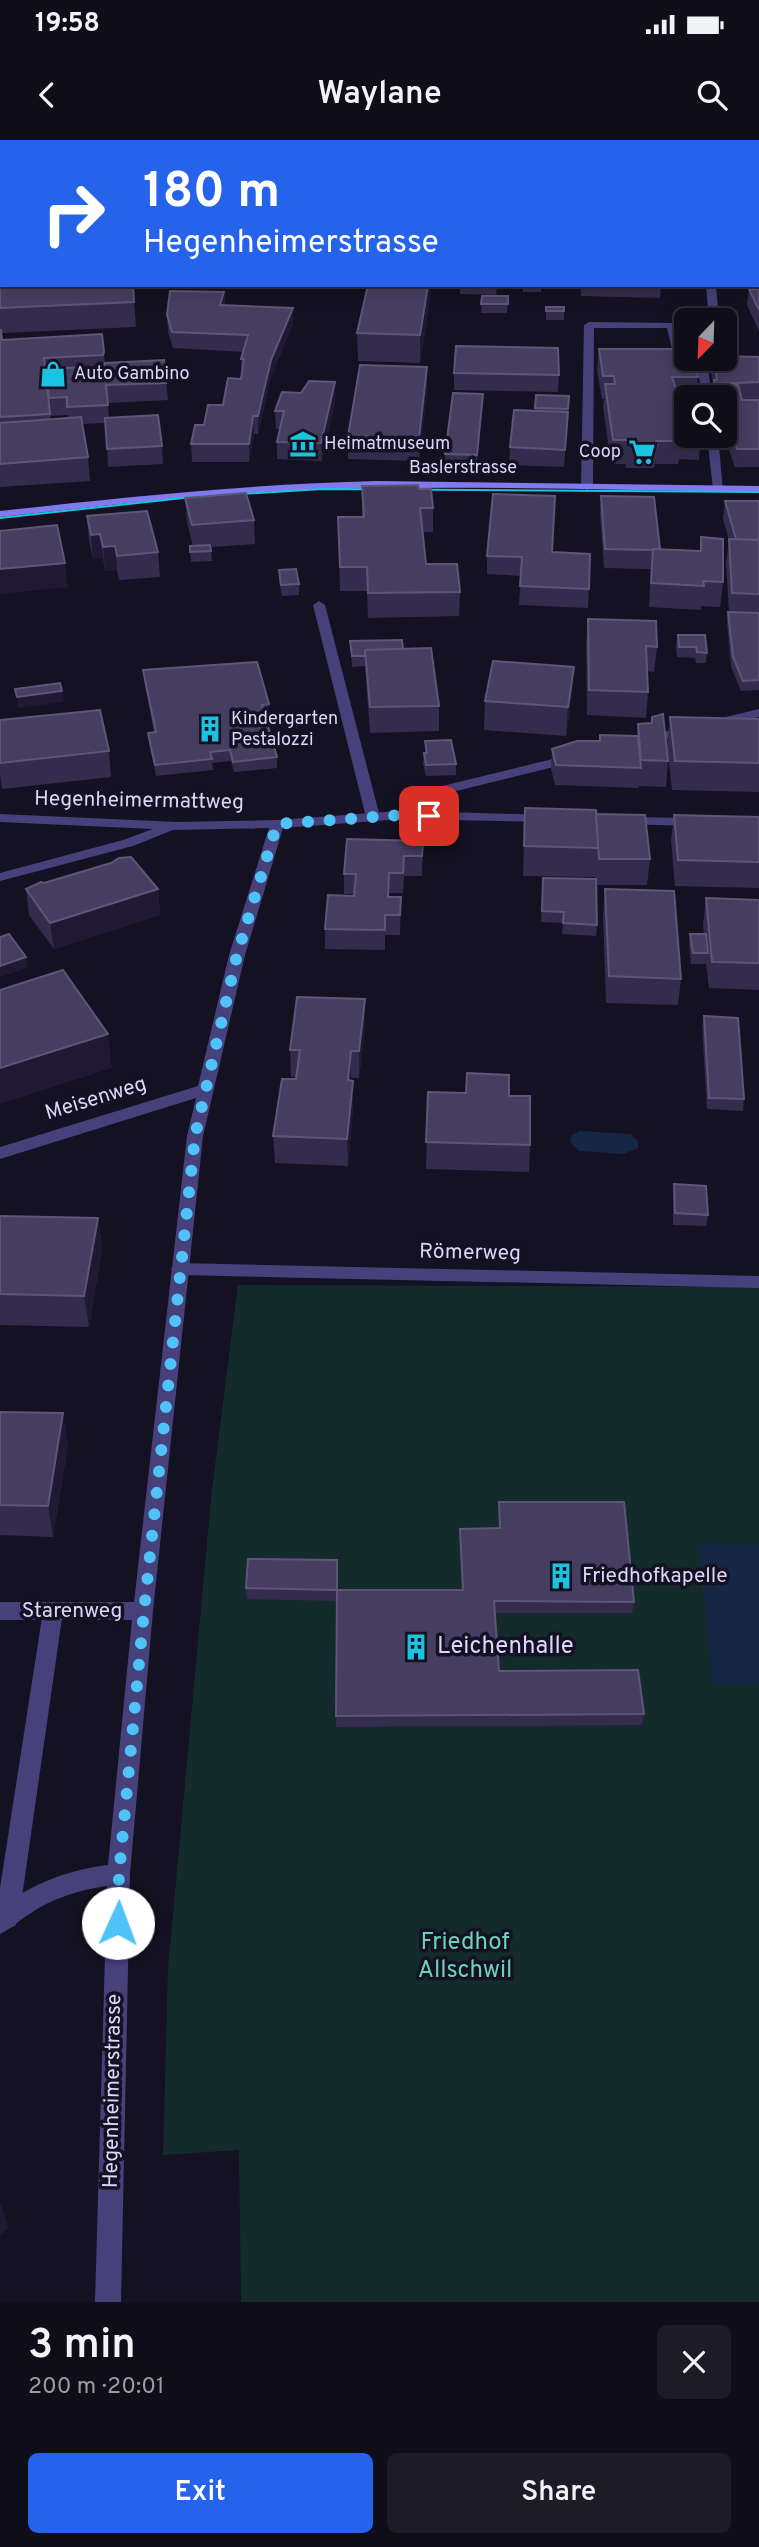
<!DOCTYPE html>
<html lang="en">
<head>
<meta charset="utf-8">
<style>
	body { margin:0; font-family:Overpass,sans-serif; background:#1d1b27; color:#f1f3f6; height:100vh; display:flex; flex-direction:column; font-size:26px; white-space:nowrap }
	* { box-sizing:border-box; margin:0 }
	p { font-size:23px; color:#9b9ca2 }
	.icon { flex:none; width:38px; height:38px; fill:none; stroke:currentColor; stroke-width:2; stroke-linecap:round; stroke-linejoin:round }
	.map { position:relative; height:2162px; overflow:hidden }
	.drawer { display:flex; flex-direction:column; background:#0f0d1a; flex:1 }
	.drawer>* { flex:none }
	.guide { position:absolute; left:0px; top:0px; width:760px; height:147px; box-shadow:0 4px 18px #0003,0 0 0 2px #2f2d39; background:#2563eb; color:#fff; overflow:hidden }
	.needle { width:46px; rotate:203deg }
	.controls { position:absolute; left:674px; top:168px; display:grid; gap:14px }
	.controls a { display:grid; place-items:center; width:63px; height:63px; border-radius:10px; background:#0f0d1a; box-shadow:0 4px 18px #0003,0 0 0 2px #2f2d39; font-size:35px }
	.pin { position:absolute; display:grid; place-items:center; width:60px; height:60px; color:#fff; margin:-30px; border-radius:14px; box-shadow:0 4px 10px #0006 }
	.me { position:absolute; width:77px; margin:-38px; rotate:2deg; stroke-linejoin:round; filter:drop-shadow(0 0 5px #0008) }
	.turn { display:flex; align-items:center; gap:24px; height:147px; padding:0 28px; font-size:32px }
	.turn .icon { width:91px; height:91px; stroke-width:2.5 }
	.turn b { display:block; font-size:49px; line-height:60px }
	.round { display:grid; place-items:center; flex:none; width:74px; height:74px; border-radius:10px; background:#1d1b27 }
	.overview { display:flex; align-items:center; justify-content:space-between; height:119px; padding:0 28px }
	h1 { font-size:42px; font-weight:600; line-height:52px }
	.button { display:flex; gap:14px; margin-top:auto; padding:14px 28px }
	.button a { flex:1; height:80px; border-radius:10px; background:#2563eb; color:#fff; font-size:28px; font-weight:600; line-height:80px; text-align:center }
	.button a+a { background:#1d1b27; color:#f1f3f6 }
	.status { display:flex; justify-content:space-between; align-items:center; height:49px; padding:0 35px; background:#0f0d1a; direction:ltr }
	.status svg { height:19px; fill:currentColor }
	header { display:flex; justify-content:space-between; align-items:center; height:91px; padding:0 28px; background:#0f0d1a; font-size:32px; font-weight:600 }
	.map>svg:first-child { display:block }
	.green { fill:#142b2b }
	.water { fill:#162746 }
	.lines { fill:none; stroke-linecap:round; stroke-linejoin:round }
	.lane { fill:#46417b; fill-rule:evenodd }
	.street { fill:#46417b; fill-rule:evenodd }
	.secondary { fill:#8279ee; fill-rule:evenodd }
	.tram { stroke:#1cc3e0; stroke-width:2 }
	.wall { fill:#342c4d; fill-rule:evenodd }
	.shaded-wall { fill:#1f1934 }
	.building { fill:#463e60; stroke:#5d5678; stroke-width:2 }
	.route { stroke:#4fc3f7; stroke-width:12; stroke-dasharray:0 21.6 }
	.labels { text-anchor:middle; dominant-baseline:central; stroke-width:7; stroke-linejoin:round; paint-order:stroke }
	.far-poi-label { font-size:18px; fill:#dcd6fa; stroke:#141122; text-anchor:start }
	.far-street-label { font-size:18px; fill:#dcd6fa; stroke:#141122 }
	.street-label { font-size:21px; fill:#dcd6fa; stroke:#141122 }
	.poi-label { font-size:21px; fill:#dcd6fa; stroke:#141122; text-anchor:start }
	.near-poi-label { font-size:24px; fill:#dcd6fa; stroke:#141122; text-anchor:start }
	.near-park-label { font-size:24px; fill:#6bd1bd; stroke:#141122 }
</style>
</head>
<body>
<div class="status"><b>19:58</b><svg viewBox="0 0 49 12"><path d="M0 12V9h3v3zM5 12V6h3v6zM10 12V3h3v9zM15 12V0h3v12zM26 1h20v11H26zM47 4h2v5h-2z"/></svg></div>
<header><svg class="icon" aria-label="back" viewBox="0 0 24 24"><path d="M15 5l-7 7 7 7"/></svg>Waylane<svg class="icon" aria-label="search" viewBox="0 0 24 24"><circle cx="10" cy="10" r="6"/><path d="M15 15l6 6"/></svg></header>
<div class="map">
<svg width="759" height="2162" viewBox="0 0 759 2162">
	<rect width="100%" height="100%" fill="#141122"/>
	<!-- green -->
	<polygon class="green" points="238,1145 759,1147 759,2162 241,2162 239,2010 163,2015 168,1829 212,1349"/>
	<!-- water -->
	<g class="water">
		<polygon points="580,991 631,994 638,1001 638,1008 624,1014 579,1011 570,1002 572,995"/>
		<polygon points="699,1404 759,1405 759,1545 713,1544"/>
	</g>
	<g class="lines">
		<!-- lane -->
		<g class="lane">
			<polygon points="706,145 716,145 719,180 709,180"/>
			<polygon points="589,182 675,183 685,220 708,228 712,257 702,257 698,230 675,222 667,188 594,188 593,347 587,350 581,347 584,185"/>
			<polygon points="707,296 718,296 723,351 713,349"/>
			<polygon points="319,461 325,465 380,677 378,680 368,680 366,677 313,465"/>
			<polygon points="180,1123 759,1136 759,1148 180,1135 174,1133 171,1129 174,1125"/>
			<polygon points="53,1462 60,1465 63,1471 19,1778 15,1786 7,1789 0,1786 0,1748 43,1471 46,1465"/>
		</g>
		<!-- street -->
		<g class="street">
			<polygon points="365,0 374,0 375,2 366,2"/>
			<rect x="758" y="115" width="1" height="6"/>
			<rect x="0" y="139" width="2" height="6"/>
			<polygon points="759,569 759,577 644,605 637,601 639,598"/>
			<path d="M573,614L578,615V621L440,655L417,671L545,675L550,676V682L402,679L283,688L245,815L203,996L153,1471L130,1734L121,2162H95L107,1746C79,1750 52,1758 28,1775C18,1781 11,1789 0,1794V1769C32,1743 68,1730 108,1725L132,1480H0V1462H134L187,996L196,958L0,1019V1007L198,946L229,815L269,688L173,690L133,706L0,741V733L123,700L153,689L0,682V674L177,682L277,680L398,671L430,649Z"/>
			<polygon points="622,677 696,678 703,682 696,686 617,684 617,678"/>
		</g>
		<!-- secondary -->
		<path class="secondary" d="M377,341L759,346V352C601,350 443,344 286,351C190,355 95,367 0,377V371C126,357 251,344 377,341Z"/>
		<!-- tram -->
		<polyline class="tram" points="0,378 192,357 322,349 759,352"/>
	</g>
	<!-- wall -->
	<g class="wall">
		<polygon points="0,0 2,2 2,31 0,32"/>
		<polygon points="222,0 327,0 327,2 274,2"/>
		<rect x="461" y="0" width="62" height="2"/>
		<polygon points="656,0 759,0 758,2 656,2"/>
		<rect x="758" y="69" width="1" height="30"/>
		<rect x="0" y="80" width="2" height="46"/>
		<polygon points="758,120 759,120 759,191 747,165 749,149 751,149 749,145 758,145"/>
		<path d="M0,144L133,145L136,187L2,193L3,200L102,194L105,223L164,220L168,260L108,263L109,278L162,306L163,324L108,327L106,283L82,284L88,317L90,341L0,347ZM68,275V278L51,279L50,276Z"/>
		<polygon points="460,145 497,145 496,155 460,154"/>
		<polygon points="510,145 554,145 554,147 541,147 541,152 523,152 523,146"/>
		<polygon points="581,145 661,145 660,158 581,156"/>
		<polygon points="224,152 225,165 293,168 293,184 271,237 258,294 254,294 249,322 192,322 191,304 204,285 223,265 241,239 241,219 243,212 173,208 168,192 167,175"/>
		<polygon points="482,156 508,156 507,173 481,173"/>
		<polygon points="430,158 420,223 358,221 357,193"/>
		<rect x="546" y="167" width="18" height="13"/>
		<polygon points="599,209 698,237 696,257 686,257 686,259 679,259 686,296 701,296 699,320 679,319 678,324 655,324 654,328 626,328 626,324 611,324 603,267 604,259 602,259 597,231"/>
		<polygon points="759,217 759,327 735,327 724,296 724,257 712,257 713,243 711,233 713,219"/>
		<polygon points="427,227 427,250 419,321 348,319 348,296"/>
		<polygon points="454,233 559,235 558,252 454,250"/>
		<polygon points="483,254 477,325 445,323 445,314"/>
		<polygon points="536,255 568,269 564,327 509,325 510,307 535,271"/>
		<polygon points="335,260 322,321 277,319 277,302 280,289 276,289 275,271"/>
		<polygon points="362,346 419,349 433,368 433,392 423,392 426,424 460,452 459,476 368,478 367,451 340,451 338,377 362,377"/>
		<polygon points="601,356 660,409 700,411 701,397 723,442 720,467 701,466 701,470 649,467 651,429 604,428 600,375"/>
		<polygon points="185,358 254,380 255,404 211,407 212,421 191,422 190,406 193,406 187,382"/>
		<polygon points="725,361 759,361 759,550 741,551 731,527 727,482 728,472 729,472 726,423 729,400 723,379"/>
		<polygon points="87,376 158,412 160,437 119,440 117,430 105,431 103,418 93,419 89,400"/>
		<polygon points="552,412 589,449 588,468 519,465 521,436 487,434 487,416"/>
		<polygon points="279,430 299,444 299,455 282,456 279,440"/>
		<polygon points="588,479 657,507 654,532 647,531 648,552 646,578 587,575 586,503"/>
		<polygon points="678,495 707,513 706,523 696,523 695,518 677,517 676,505"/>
		<polygon points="350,501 403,509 439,566 439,591 370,593 365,526 352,527"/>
		<polygon points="143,530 269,564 269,575 265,575 277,617 277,628 234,632 231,621 212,623 213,630 156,636 149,603 148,593 154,592 144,541"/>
		<polygon points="572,555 566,596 484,590 485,561"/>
		<polygon points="652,577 668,621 666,647 639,646 639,648 555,645 551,629 552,609 599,601 600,595 637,596 638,584 651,583"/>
		<polygon points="670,577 759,579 759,652 672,650 667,606"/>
		<polygon points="0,580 109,611 111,637 2,649 0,634"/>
		<polygon points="425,601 456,624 456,635 426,636 423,624 424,613 425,613"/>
		<polygon points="525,668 596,674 650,719 647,745 597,745 596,737 523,736"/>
		<polygon points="674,675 759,677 759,748 675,746 671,701"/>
		<polygon points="423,701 422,736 404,736 403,753 389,753 389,757 401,757 400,795 385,795 385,810 325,809 325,789 354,756 354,754 344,754 344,734"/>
		<polygon points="543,738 597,785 596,796 562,794 563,783 541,782"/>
		<polygon points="44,743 158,749 160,775 54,809 29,775 26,749"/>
		<polygon points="605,749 681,839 678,865 606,863 603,775"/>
		<polygon points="706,758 759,760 759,850 709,848 706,824 691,824 689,805 690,794 704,794 703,785"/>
		<polygon points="704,876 744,959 743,971 707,969 702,887"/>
		<polygon points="365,886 359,938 351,938 351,941 353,941 353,968 348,1026 275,1023 273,996 296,939 296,937 291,937 290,910"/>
		<polygon points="428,952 509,956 530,1005 529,1032 426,1029"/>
		<polygon points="674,1044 708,1075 706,1086 673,1085 673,1056"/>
		<polygon points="0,1076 98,1078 102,1109 89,1187 0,1185"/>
		<polygon points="0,1272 68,1304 53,1397 0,1395"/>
		<polygon points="499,1362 634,1462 632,1473 495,1473 499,1531 644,1574 642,1585 336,1587 337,1461 247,1459 246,1448 337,1450 462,1450 460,1389 499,1388"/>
	</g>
	<!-- shaded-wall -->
	<g class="shaded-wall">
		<rect x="298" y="0" width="29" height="2"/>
		<polygon points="414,0 436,0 428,2 414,2"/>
		<polygon points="509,0 523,0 523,2 506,2"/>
		<polygon points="759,3 759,16 758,17 758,4"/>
		<polygon points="759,45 759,59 758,60 758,47"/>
		<polygon points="428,145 430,145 430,158 420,223 420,195"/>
		<polygon points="224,152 225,169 220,165"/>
		<polygon points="293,168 293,184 271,237 258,294 258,276 271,220"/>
		<polygon points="427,227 427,250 419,321 419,298"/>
		<polygon points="335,242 335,260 322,321 321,303"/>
		<polygon points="253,276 254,294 249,322 249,304"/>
		<polygon points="100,394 103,418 93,419 91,395"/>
		<polygon points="115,406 117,430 105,431 103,407"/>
		<polygon points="65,423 68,447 0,454 0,429"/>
		<polygon points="574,527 572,555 566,596 568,567"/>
		<polygon points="62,551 64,562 18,568 17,557"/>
		<polygon points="158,749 160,775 54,809 50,783"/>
		<polygon points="26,817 28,828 0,837 0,826"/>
		<polygon points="365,859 365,886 359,938 359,911"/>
		<polygon points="108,894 112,928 0,964 0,928"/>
		<polygon points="351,911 351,938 348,967 348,940"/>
		<polygon points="353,941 353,968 348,1026 347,999"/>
		<polygon points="98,1078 102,1109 89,1187 84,1156"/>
		<polygon points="63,1273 68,1304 53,1397 48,1366"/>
		<polygon points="0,2062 8,2088 0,2096"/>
	</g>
	<!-- building -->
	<g class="building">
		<polygon points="0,0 27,0 27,2 2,2 2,24 1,16 0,16"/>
		<rect x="59" y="0" width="30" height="2"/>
		<polygon points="125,0 174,0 174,2 133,2 133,0"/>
		<rect x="222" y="0" width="52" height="2"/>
		<polygon points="472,0 509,0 506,2 481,2"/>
		<polygon points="537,0 587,0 585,2 534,2"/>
		<polygon points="677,0 759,0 759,3 758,4 758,2 686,2"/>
		<polygon points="758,32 759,32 759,45 758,47"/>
		<rect x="758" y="69" width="1" height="14"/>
		<rect x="0" y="80" width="2" height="22"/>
		<rect x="758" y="120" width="1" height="21"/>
		<polygon points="2,143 2,145 133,145 134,162 0,168 0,144"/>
		<polygon points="368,145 428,145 420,195 357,193"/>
		<polygon points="749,149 759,149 759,170"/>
		<polygon points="170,151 224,152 220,165 293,168 271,220 258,276 253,276 249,304 191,304 195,285 204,285 208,265 223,265 228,238 241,239 244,219 241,219 248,195 172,192 167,175"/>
		<polygon points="482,156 508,156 508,164 481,164"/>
		<rect x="546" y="167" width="18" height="4"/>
		<polygon points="0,190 1,190 2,200 102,194 104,212 103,215 44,218 50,274 0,277"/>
		<polygon points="456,206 558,208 559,235 454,233"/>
		<polygon points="599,209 686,209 686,219 694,219 698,237 672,237 680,261 686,261 686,296 701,296 679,296 680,301 656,301 657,305 628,304 628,300 613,300 605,244 615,244 614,236 603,236"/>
		<polygon points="724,216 759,217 759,242 714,244 714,240 717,240 714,219 724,219"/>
		<polygon points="164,220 166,243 106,245 108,265 67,267 67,257 49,258 46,229 104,226 105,223"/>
		<polygon points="360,225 427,227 419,298 348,296"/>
		<polygon points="309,241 335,242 321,303 277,302 284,271 275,271 282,252 301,253"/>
		<polygon points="738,245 742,260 759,260 759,309 737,309 724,275 724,257 718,257 714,246"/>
		<polygon points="453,253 483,254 477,315 445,314"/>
		<polygon points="536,255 569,256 568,269 535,268"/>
		<polygon points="514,270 568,272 565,310 510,307"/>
		<polygon points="158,275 162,306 107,309 105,278"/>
		<polygon points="81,277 88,317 0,324 0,283"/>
		<polygon points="418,345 419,349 431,349 433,368 420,368 426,424 457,424 460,452 368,453 367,427 340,427 338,377 364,377 362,346"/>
		<polygon points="246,353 254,380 192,385 185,358"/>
		<polygon points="493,354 555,356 552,412 590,414 589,449 520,446 522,417 487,416"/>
		<polygon points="601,356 654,357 660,409 653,409 653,410 605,409"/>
		<polygon points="725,361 759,361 759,400 736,399"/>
		<polygon points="147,371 158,412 117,416 115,406 103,407 100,394 91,395 87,376"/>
		<polygon points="57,385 65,423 0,429 0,391"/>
		<polygon points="701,397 723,399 723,442 703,441 704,446 651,443 653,409 701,411"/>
		<polygon points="729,399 759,400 759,454 732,453"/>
		<polygon points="210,405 211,411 190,412 190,406"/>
		<polygon points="296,429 299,444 281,445 279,430"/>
		<polygon points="728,472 759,473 759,540 743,541 733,517"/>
		<polygon points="588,479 656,481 657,507 646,506 648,552 589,550"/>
		<polygon points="678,495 705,495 707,513 697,512 696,507 679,507"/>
		<polygon points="402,500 403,509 365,510 365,516 352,516 350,501"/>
		<polygon points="431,508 439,566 370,567 365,510"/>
		<polygon points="493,521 574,527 568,567 485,561"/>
		<polygon points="257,522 269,564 262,565 277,617 233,622 230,610 210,612 212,619 155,625 148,593 156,592 143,530"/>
		<polygon points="60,543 62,551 17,557 15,549"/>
		<polygon points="100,570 109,611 0,623 0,580"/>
		<polygon points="663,574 668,621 641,620 638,584 652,583 652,577"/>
		<polygon points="670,577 759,579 759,623 675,621"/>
		<polygon points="600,595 638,596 641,628 556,625 552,609 577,601 600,601"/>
		<polygon points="451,600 456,624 426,625 424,613 427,613 425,601"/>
		<polygon points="525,668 596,670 599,708 524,706"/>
		<polygon points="596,674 645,675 650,719 599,719"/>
		<polygon points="674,675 759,677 759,722 678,720"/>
		<polygon points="347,699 423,701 422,716 404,716 403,733 389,733 388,757 401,757 400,775 385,775 385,790 325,789 328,755 354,756 356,734 344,734"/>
		<polygon points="131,717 158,749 50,783 26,749 41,742 44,743 111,723 119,718"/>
		<polygon points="543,738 596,739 597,785 563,783 564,772 542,771"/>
		<polygon points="605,749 674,751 681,839 609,836"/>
		<polygon points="706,758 759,760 759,823 712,822"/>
		<polygon points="9,794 26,817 0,826 0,797"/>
		<polygon points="690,794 706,794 708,813 693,813"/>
		<polygon points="63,830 108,894 0,928 0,850"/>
		<polygon points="297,857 365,859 359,911 351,911 348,940 353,941 347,999 273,996 282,939 296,939 300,910 290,910"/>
		<polygon points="704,876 738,878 744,959 709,958"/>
		<polygon points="467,933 509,935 509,956 530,956 530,1005 426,1002 428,952 466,953"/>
		<polygon points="674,1044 706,1046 708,1075 675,1073"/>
		<polygon points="0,1076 98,1078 84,1156 0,1154"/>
		<polygon points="0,1272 63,1273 48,1366 0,1365"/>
		<polygon points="499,1362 624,1362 634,1462 494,1461 499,1531 638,1530 644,1574 336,1576 337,1450 463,1450 460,1389 500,1388"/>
		<polygon points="248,1419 337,1420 337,1450 246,1448"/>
	</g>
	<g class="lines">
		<!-- route -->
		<polyline class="route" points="118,1783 119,1734 144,1471 195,996 237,815 277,684 402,675 429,676"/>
	</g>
	<!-- icons -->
	<defs>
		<g id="shop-bare" transform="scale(2.1)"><path d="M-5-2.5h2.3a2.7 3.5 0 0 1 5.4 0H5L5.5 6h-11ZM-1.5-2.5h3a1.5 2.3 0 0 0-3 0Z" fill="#1cc3e0" stroke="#141122" stroke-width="2.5" paint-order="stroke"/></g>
		<g id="museum-bare" transform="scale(2.1)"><path d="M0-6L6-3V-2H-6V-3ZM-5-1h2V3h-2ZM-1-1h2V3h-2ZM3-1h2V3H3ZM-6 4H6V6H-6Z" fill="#1cc3e0" stroke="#141122" stroke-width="2.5" paint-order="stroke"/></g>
		<g id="supermarket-bare" transform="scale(2.1)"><path d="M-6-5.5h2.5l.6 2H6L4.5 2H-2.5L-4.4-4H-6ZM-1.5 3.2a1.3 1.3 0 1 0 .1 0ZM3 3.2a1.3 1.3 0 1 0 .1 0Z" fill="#1cc3e0" stroke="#141122" stroke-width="2.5" paint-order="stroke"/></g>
		<g id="building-bare" transform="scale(2.1)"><path d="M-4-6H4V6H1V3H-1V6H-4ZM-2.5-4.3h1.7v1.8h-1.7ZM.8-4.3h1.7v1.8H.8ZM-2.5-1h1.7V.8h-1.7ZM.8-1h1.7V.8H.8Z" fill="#1cc3e0" stroke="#141122" stroke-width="2.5" paint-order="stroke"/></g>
	</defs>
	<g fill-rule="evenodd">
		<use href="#shop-bare" x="53" y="234"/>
		<use href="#museum-bare" x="303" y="304"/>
		<use href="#supermarket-bare" x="642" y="312"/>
		<use href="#building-bare" x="210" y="589"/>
		<use href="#building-bare" x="561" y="1436"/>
		<use href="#building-bare" x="416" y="1507"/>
	</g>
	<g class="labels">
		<!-- far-poi labels -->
		<g class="far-poi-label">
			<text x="74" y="234">Auto Gambino</text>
			<text x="324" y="304">Heimatmuseum</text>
			<text x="621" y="312" text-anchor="end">Coop</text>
			<text x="231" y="579">Kindergarten<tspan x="231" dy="21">Pestalozzi</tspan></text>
		</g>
		<!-- far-street labels -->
		<g class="far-street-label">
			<text x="463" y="328">Baslerstrasse</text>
		</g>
		<!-- street labels -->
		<g class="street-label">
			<text transform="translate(139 661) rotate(1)">Hegenheimermattweg</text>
			<text transform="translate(96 959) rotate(-17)">Meisenweg</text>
			<text transform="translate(470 1113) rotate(1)">Römerweg</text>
			<text x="72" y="1471">Starenweg</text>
			<text transform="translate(113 1951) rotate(-89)">Hegenheimerstrasse</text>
		</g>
		<!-- poi labels -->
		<g class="poi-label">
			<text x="582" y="1436">Friedhofkapelle</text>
		</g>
		<!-- near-poi labels -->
		<g class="near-poi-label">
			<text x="437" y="1507">Leichenhalle</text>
		</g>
		<!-- near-park labels -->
		<g class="near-park-label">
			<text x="465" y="1803">Friedhof<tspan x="465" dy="28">Allschwil</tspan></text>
		</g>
	</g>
</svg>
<div class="controls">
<a><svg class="needle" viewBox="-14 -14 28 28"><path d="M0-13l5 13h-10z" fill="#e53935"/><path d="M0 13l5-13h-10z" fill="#9b9ca2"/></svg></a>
<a><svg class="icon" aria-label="search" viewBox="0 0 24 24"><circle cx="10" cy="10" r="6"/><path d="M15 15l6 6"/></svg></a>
</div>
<div class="pin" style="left:429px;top:676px;background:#d93025"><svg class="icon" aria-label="arrive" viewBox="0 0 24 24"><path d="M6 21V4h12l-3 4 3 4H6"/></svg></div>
<svg class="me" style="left:118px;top:1783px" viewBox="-20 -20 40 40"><circle r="19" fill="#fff"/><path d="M0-13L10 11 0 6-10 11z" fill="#4fc3f7"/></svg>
<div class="guide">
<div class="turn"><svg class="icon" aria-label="right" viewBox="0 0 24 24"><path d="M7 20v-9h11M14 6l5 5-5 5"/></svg><div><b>180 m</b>Hegenheimerstrasse</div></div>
</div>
</div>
<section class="drawer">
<div class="overview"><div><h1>3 min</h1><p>200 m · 20:01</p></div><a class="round"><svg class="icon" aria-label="close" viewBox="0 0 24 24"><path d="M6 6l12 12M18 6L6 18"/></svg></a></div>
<div class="button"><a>Exit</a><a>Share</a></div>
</section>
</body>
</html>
